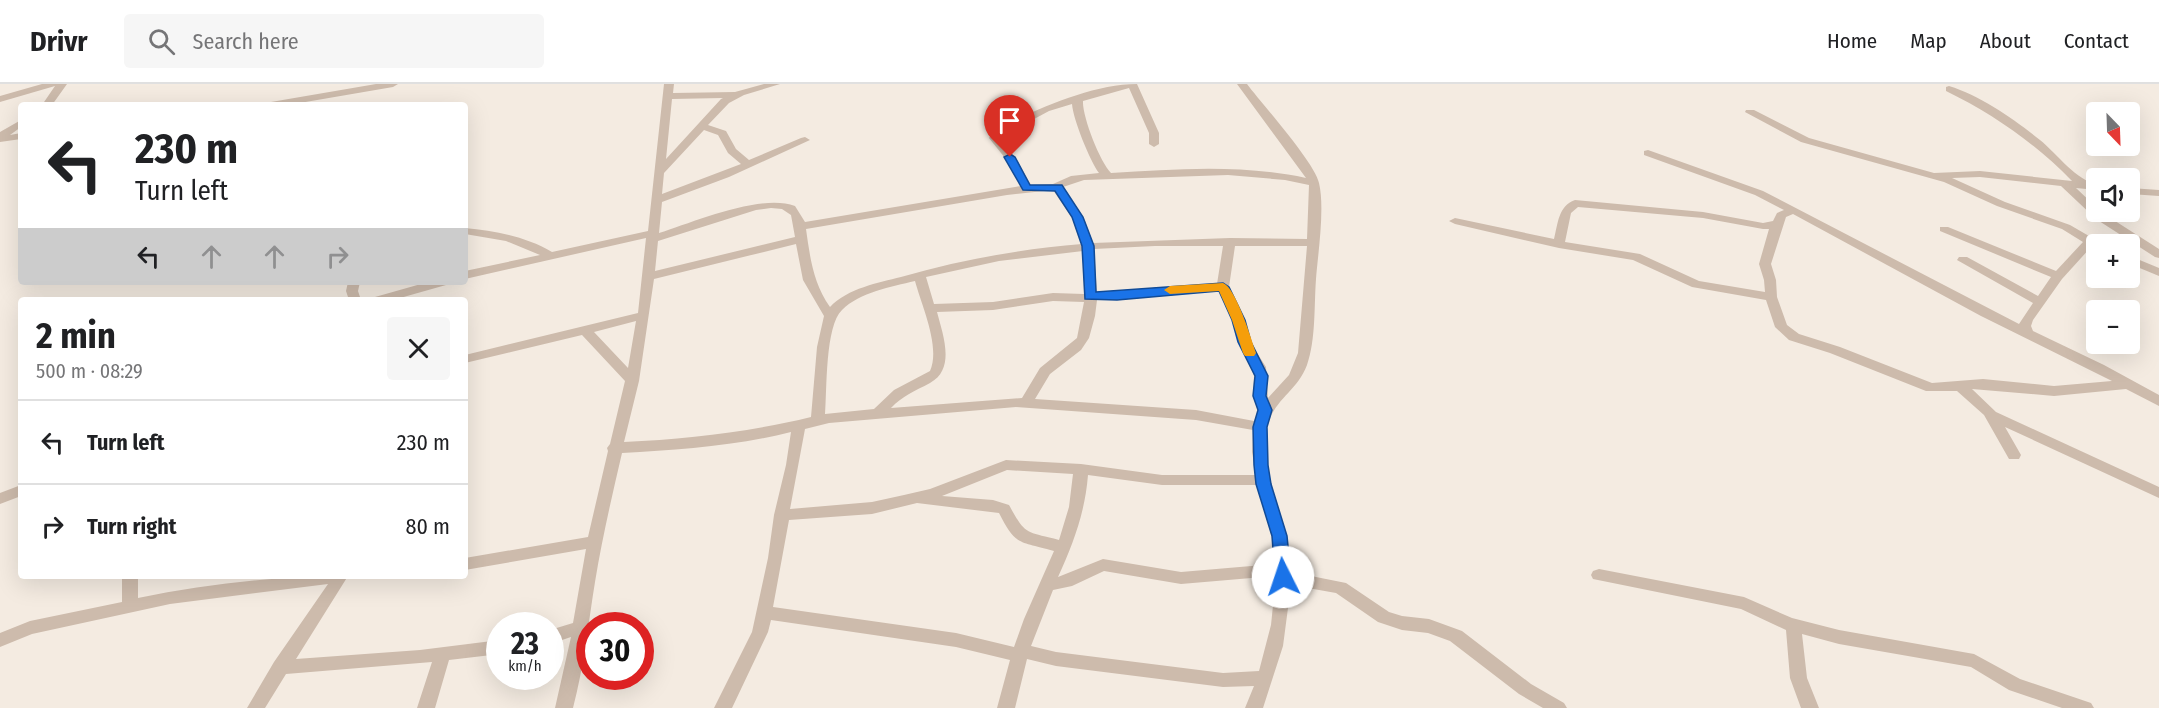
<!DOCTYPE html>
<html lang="en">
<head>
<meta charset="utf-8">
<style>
	body { margin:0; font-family:"Fira Sans Condensed",sans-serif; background:#f6f6f6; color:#202124; height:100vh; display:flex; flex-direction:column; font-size:22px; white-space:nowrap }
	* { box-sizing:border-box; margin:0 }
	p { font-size:20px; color:#757577 }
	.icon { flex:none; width:33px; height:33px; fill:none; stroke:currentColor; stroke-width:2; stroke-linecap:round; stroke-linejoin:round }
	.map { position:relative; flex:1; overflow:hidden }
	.panel { position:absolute; left:18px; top:213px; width:450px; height:282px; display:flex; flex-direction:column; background:#fff; border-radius:6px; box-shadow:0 6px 24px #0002 }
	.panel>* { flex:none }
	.top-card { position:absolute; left:18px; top:18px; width:450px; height:183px; border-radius:6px; box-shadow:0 6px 24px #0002; background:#fff; color:#202124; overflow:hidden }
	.needle { width:39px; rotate:157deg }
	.tools { position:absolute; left:2086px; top:18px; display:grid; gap:12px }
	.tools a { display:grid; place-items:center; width:54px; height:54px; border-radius:6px; background:#fff; box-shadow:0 6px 24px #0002; font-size:30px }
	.speed { position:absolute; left:486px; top:528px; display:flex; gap:12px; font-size:30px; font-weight:700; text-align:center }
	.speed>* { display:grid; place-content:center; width:78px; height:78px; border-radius:50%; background:#fff; box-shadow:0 6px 24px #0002; line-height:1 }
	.speed small { font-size:15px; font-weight:400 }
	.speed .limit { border:9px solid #d22; background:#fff; color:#111 }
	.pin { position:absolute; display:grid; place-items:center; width:51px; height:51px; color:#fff; margin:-62px -26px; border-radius:50% 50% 50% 0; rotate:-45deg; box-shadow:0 0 6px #0007 }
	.pin .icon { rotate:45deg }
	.me { position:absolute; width:66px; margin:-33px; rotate:356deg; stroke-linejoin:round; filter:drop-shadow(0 0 4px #0008) }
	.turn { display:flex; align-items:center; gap:21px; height:126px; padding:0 18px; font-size:27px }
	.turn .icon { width:78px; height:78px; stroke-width:2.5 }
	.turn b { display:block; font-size:42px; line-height:51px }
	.lanes { display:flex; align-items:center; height:57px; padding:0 18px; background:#0003; justify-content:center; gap:30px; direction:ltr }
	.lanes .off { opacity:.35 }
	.round { display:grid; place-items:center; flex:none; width:63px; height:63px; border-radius:6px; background:#f6f6f6 }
	.head { display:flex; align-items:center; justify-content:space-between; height:102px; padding:0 18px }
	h1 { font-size:36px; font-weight:700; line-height:45px }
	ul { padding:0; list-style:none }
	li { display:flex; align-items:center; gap:18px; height:84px; padding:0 18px; border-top:2px solid #e0e0e0 }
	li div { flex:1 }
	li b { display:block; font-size:22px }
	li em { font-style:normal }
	header { display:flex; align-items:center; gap:36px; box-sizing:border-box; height:84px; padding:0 30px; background:#fff; border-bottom:2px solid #e0e0e0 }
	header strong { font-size:28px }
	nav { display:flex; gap:33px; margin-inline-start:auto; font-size:21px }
	.search { width:420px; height:54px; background:#f6f6f6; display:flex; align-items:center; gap:15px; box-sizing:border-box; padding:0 21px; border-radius:6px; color:#757577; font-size:22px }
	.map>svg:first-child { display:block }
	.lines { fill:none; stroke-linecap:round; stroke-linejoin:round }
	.street { fill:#cdbbac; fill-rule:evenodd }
	.route { fill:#1a73e8; stroke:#114b97; stroke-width:1.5 }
	.slow { fill:#f59e0b }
</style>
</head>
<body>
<header>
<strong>Drivr</strong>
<div class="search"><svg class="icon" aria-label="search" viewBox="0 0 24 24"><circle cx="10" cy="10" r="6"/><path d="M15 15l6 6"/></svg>Search here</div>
<nav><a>Home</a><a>Map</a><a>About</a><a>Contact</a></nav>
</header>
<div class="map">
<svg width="2159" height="624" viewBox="0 0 2159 624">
	<rect width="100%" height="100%" fill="#f4ebe1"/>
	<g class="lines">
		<!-- street -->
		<g class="street">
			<polygon points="42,0 67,0 52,21 42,21 55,2 0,18 0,12"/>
			<polygon points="376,0 398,0 393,3 288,21 266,21 271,18"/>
			<path d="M664,0H674L673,9L735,8L764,0H780L744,11L729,19L708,41L726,47L736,65L749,76L801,54L805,53L810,56L729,93L662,118L659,149C694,138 761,109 795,122L805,138L1021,102L1005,74L989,54L993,47C1035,26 1091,0 1137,0L1159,49V60L1154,63L1149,60V49L1129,4L1083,17C1082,32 1100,78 1111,89C1176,85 1241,80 1306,94L1237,0H1247C1262,20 1315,79 1319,99C1325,124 1318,169 1316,195C1314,222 1316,255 1307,281C1296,310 1270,316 1266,350C1262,396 1289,441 1291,488L1346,499L1389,528L1402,532L1429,535L1462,547L1531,600L1564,619L1567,624H1543L1519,610L1450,557L1428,549L1402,546L1378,538L1336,509L1291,501L1283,562L1263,624H1245L1254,602L1223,603L1056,582L1027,575L1015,624H997L1010,576L956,563L771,536L768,548L732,624H714L752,548L768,474L774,431L786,381L791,348C736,362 679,366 622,369C612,412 602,455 595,498C588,541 584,582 573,624H555L571,553L550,560V546L573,539L586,465L465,486V474L588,453L608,367L607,364L610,360L625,297L582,251L465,279V271L638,229L646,154L465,195V187L540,171L506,157L465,150V144C495,147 525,152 552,168L648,147ZM723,14L721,15L666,75L672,15ZM1072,20C1073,35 1090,77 1099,89L1071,92L1053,100L1031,101L1015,73L999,54L1049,27ZM704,46L718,51L728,69L741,80L662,110L664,89ZM1228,91L1285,96L1309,101L1307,155L1230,154L1093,159L1085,137L1064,105L1063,103L1084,96ZM1053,106L1074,137L1082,160C1020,165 960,176 901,193C878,199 848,204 830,223C813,199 810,173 806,145L1007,111ZM771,124L782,125L791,131L795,153L655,187L658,157L756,126ZM796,160L803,196L824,232L817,263L811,333C750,348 688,355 624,358L639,297L654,195ZM1155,162H1223L1217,200L1097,208L1094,165ZM1235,162H1307L1298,269L1289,291L1268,314L1266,283L1250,258L1245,236L1229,203ZM1083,167L1084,210L1053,209L993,218L934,220L926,193L999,177ZM915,197C921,220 941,263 930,287L894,306L874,325L825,330C827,306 825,242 842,226C860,208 891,203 915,197ZM1219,207L1233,236L1238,258L1252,283L1254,292L1253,312L1258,327L1254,337L1196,326L1035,315L1050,290L1081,266L1089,254L1095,232L1097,216ZM1053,217L1084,218L1077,254L1040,284L1022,314L891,324C902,312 915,307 930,299C956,285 943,251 937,228L993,226ZM636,237L628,284L594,248ZM1016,323L1196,336L1253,346L1252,368L1256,391H1162L1081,380L1006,376L930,405L904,411L872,418L790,425L805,345L829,339ZM1007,386L1073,390L1069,423L1059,456C1025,447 1026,452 1009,421L993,416L942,412ZM1088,391L1162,401H1258L1272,454L1275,480L1181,488L1103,475L1058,493C1073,460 1085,429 1088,391ZM917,419L999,429C1016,463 1020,457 1054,467L1024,535L1014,563L956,549L773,523L789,436L872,430ZM1104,487L1181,500L1276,492L1271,541L1259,587L1223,589L1056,568L1031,562L1053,506L1072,502Z"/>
			<path d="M1949,2C1981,12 2014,35 2040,56C2056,69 2078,98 2097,100V106L2076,104L2097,124V128H2101L2159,165V174L2155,173L2096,135L2061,102L1980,93L1952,94L2005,118L2070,141L2101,159L2102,160H2097V165L2091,163L2062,195L2033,236L2031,242L2033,247L2104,281L2159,311V322L2126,305L2054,312L1972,305L1996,328L2159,403V414L2005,343L2021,371L2019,375H2009L1984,331L1957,307H1926L1830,269L1789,256L1775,243L1766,216L1692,203L1633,176L1559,164L1455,140L1449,137L1455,134L1554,155C1558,140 1558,122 1575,116L1703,128L1763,139L1773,137L1777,129L1784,126L1755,111L1644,71V67L1648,66L1763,107L2019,240L2033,219L1957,176L1959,173H1967L2038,212L2051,193L1940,147V143H1948L2056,187L2083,158L2062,145L1997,122L1944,98L1801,58L1745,28L1746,26H1754L1809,54L1934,89L1980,87L2072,97C2035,59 1993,30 1946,7V3ZM1578,123L1703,134L1763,145H1769L1759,180L1764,196L1765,208L1699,197L1640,170L1565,158L1571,129ZM1793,130L1981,232L2112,297L2054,302L1983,295L1932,299L1840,263L1799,250L1787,241L1777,213L1776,196L1771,180L1786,133Z"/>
			<polygon points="21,36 21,43 10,51 21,49 21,55 0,58 0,48"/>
			<polygon points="2130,104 2159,106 2159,112 2130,110"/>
			<polygon points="2130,172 2159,184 2159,192 2130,180"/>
			<polygon points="348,198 360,198 358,207 361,216 349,216 346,207"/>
			<polygon points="428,198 448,198 446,201 393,216 373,216 375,213"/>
			<polygon points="21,401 21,412 0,420 0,409"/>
			<polygon points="1599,485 1744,513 1792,534 1839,546 1974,570 2020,595 2091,619 2094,624 2062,624 2009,606 1971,583 1839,560 1802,550 1807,594 1819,624 1801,624 1790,594 1786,546 1741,525 1593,495 1591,491 1593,487"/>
			<path d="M122,492H138V514C207,500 277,492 348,492L296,575L420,566L500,556V570L449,576L435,624H417L432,578L286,590L265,624H247L274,578L328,500L170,520L32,550L0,563V549L30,537L122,518Z"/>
		</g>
	</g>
	<!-- route -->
	<polygon class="route" points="1010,70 1015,73 1030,101 1062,101 1083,133 1094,162 1096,208 1223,199 1229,203 1245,236 1251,258 1268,292 1266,312 1272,326 1267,343 1268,381 1271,400 1287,452 1291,493 1289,497 1283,499 1277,497 1275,493 1272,452 1256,400 1254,381 1253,343 1258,326 1253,312 1255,292 1238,258 1232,236 1219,207 1117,216 1085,215 1082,162 1072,133 1055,107 1023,106 1004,73"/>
	<!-- slow -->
	<path class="slow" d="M1223,199C1236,204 1251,254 1256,269L1254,272H1245L1243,269L1232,236L1219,207L1170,210L1164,206L1170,202Z"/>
</svg>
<div class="tools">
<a><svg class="needle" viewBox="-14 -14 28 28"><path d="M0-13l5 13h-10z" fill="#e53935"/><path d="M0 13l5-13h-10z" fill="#757577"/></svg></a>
<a><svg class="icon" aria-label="sound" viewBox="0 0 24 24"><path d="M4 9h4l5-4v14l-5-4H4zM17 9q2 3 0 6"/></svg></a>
<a>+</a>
<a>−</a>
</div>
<div class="speed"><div>23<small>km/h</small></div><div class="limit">30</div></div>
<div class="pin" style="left:1010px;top:73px;background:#d93025"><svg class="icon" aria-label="arrive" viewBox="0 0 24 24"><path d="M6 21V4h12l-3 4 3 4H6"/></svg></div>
<svg class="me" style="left:1283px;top:493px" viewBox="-20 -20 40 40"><circle r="19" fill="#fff"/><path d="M0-13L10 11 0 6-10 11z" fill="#1a73e8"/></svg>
<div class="top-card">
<div class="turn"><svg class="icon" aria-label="left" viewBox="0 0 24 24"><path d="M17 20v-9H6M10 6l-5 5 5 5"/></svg><div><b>230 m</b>Turn left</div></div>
<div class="lanes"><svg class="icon" aria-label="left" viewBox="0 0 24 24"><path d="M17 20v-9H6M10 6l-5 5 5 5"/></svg><svg class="icon off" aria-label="ahead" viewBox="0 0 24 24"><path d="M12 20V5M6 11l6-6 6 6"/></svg><svg class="icon off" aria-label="ahead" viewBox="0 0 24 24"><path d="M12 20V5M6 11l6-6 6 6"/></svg><svg class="icon off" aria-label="right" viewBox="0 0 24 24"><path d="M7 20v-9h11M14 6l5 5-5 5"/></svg></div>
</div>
<section class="panel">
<div class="head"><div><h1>2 min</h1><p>500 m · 08:29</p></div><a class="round"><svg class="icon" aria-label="close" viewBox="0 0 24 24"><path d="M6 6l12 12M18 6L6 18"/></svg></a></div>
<ul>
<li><svg class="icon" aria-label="left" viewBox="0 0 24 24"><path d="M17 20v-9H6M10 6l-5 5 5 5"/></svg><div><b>Turn left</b></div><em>230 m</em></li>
<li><svg class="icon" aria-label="right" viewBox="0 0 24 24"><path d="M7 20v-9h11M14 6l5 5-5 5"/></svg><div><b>Turn right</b></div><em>80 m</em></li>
</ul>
</section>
</div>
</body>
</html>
